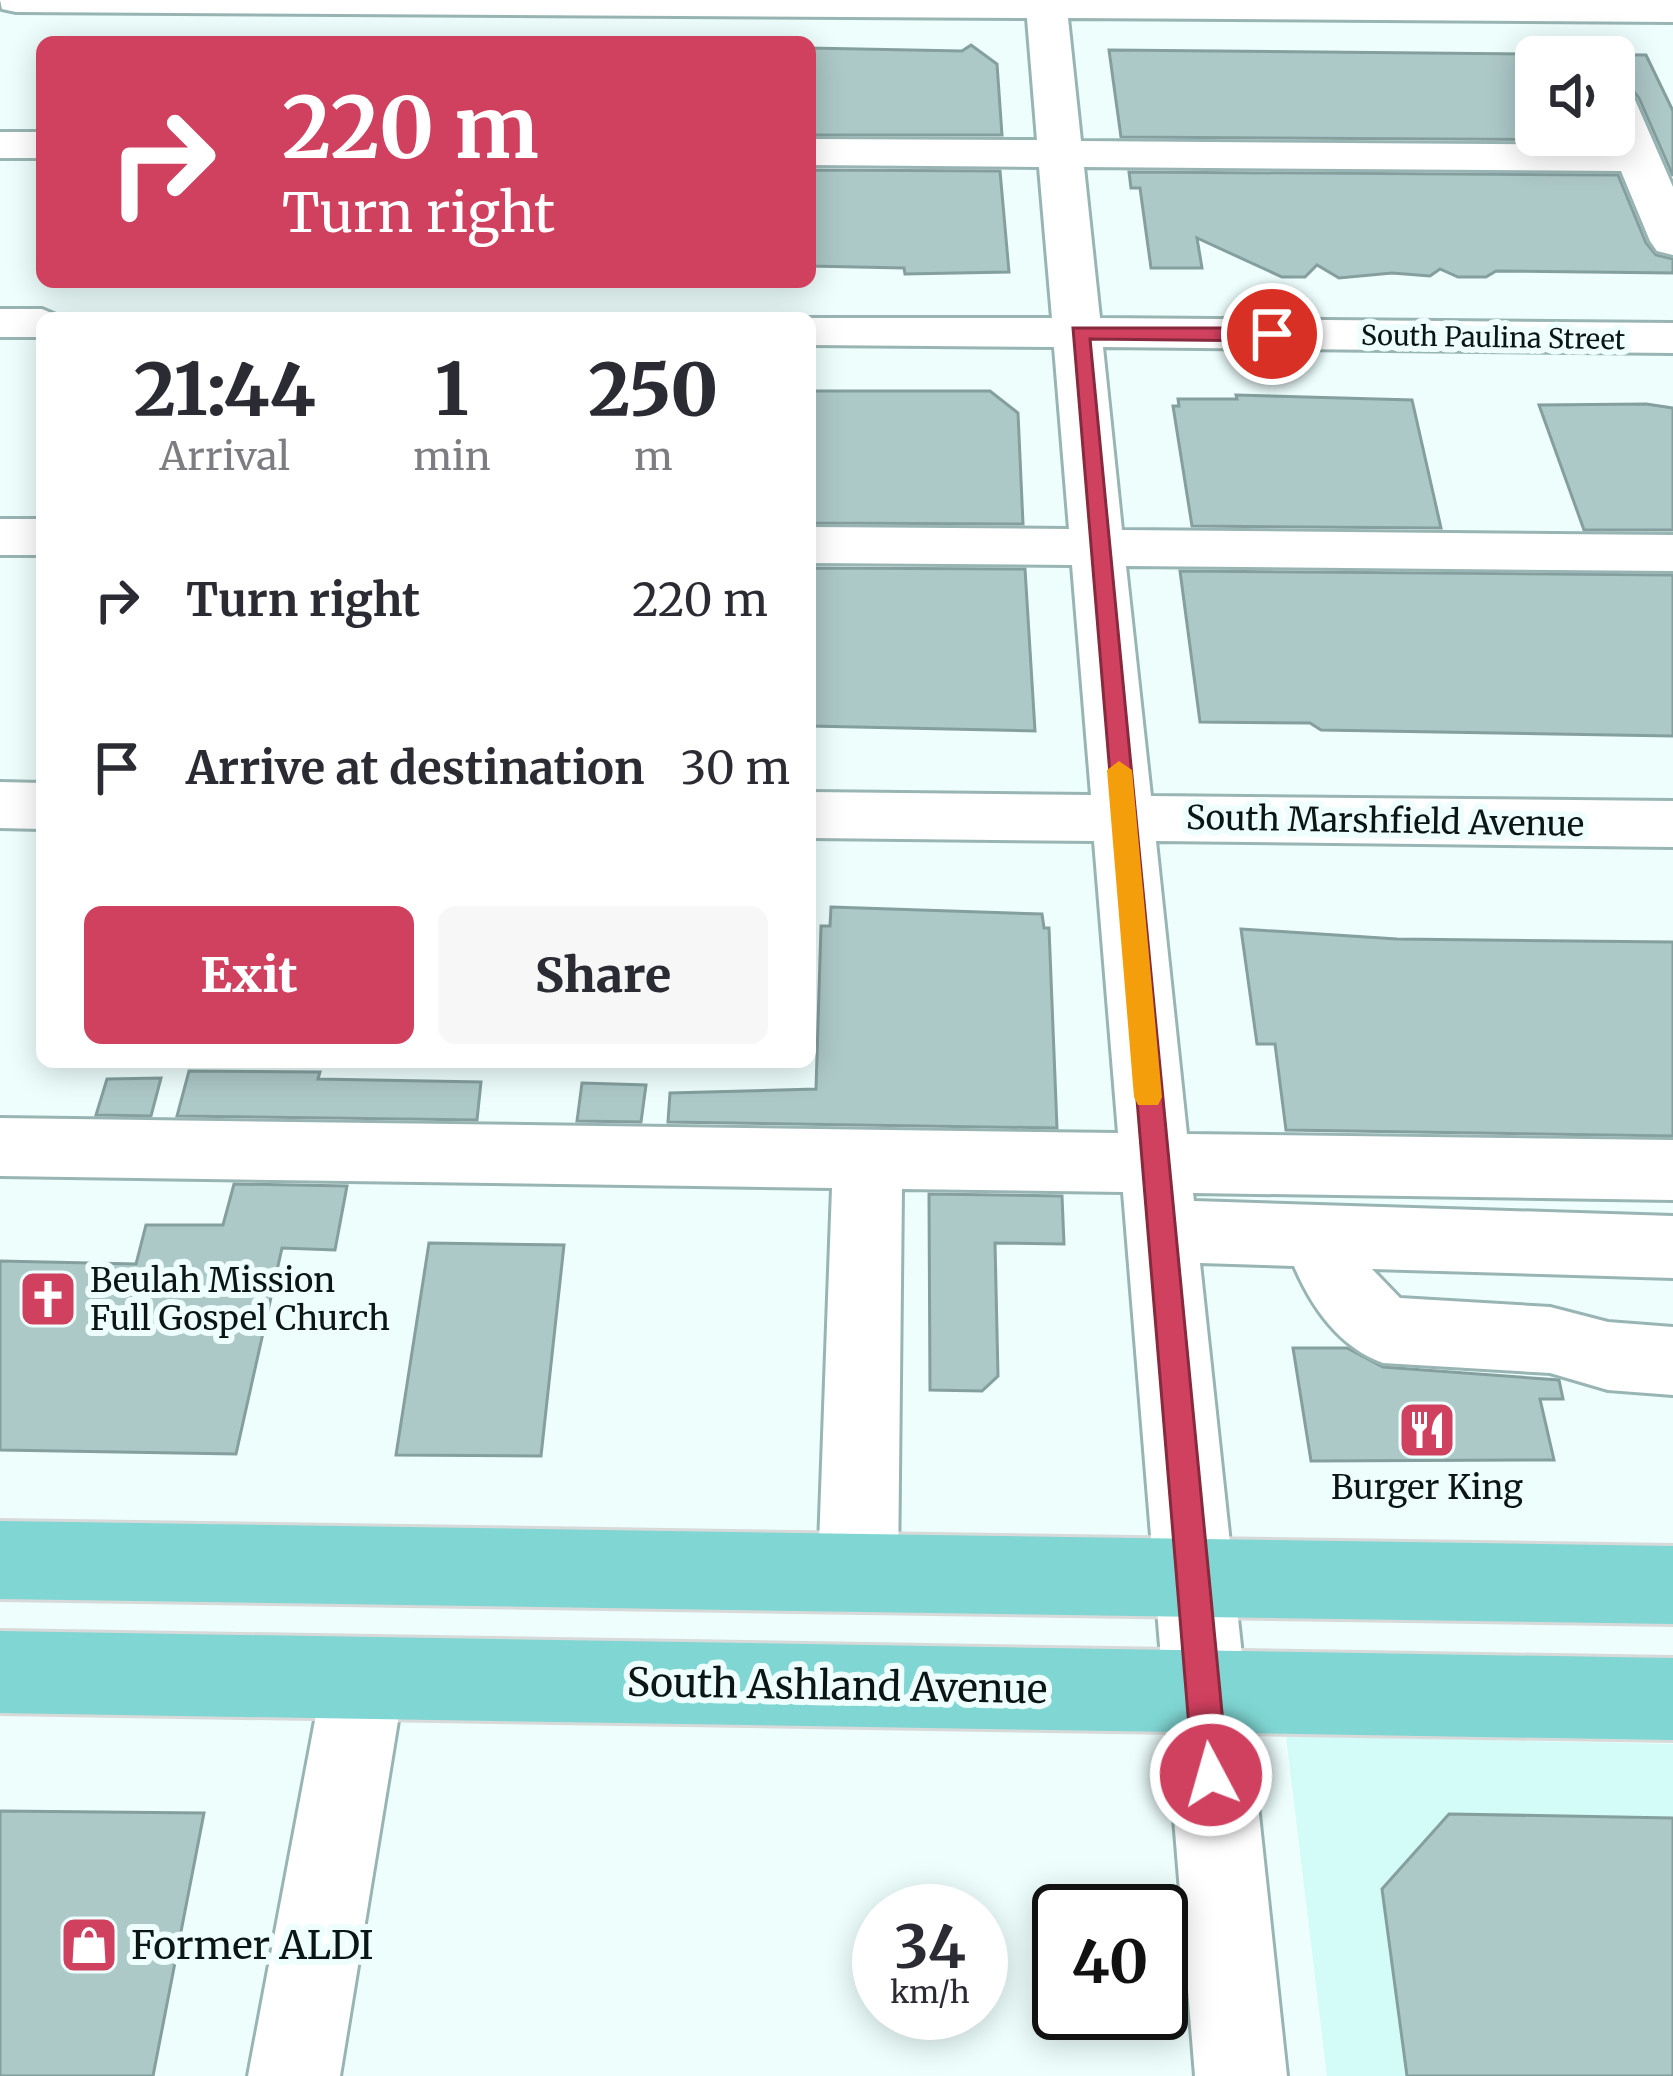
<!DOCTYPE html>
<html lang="en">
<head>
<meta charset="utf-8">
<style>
	body { margin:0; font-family:Merriweather,serif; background:#f7f7f7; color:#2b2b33; height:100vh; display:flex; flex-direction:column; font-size:45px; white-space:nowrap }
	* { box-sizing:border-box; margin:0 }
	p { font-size:39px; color:#7c7c81 }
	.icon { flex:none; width:66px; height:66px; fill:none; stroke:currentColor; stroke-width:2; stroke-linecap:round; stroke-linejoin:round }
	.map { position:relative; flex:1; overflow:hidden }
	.panel { position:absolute; left:36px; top:312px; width:780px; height:756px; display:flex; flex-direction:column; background:#fff; border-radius:18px; box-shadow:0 6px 30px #0003 }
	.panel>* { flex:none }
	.top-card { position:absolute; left:36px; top:36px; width:780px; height:252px; border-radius:18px; box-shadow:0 6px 30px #0003; background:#d0405f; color:#fff; overflow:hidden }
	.tools { position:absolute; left:1515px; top:36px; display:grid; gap:24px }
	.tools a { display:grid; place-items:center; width:120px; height:120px; border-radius:18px; background:#fff; box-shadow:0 6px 30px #0003; font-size:60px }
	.speed { position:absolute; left:852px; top:1884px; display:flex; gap:24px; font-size:60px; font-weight:700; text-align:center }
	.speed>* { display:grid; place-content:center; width:156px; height:156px; border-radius:50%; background:#fff; box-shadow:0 6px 30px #0003; line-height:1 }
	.speed small { font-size:30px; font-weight:400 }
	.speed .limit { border:6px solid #111; border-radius:18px; background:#fff; color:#111 }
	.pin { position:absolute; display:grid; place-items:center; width:102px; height:102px; color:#fff; margin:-51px; border:6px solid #fff; border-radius:50%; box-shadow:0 3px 12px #0007 }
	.me { position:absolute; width:132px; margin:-66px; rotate:354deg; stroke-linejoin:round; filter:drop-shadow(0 0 9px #0008) }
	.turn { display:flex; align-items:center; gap:42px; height:252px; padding:0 48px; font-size:54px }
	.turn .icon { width:156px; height:156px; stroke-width:2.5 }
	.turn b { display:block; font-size:84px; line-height:102px }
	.eta { display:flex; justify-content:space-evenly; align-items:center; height:204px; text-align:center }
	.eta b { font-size:72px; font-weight:800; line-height:84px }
	.button { display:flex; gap:24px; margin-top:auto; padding:24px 48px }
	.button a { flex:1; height:138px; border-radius:18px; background:#d0405f; color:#fff; font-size:48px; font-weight:800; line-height:138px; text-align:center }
	.button a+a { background:#f7f7f7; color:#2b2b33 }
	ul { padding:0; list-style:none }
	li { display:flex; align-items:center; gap:36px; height:168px; padding:0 48px }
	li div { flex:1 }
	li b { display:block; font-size:45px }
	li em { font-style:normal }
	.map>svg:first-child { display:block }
	.built { fill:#d3fbf8 }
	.building { fill:#acc8c7; stroke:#849f9e; stroke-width:3 }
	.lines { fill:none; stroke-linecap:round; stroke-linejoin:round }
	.minor-casing { stroke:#99b5b3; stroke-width:6 }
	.major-casing { stroke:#d8dad9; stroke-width:6 }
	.minor { fill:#fff; fill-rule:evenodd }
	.major { fill:#7fd6d3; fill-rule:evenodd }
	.route { fill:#d0405f; stroke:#872a3e; stroke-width:3 }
	.slow { fill:#f59e0b }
	.labels { text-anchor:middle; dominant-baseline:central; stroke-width:12; stroke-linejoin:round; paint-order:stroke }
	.far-street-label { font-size:27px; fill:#0a1514; stroke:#edfefd }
	.street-label { font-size:33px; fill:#0a1514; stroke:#edfefd }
	.poi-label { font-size:33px; fill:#0a1514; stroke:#edfefd; text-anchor:start }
	.near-street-label { font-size:39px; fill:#0a1514; stroke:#edfefd }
	.near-poi-label { font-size:39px; fill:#0a1514; stroke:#edfefd; text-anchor:start }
</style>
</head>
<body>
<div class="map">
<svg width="1673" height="2076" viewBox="0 0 1673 2076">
	<rect width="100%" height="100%" fill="#edfefd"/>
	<!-- built -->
	<polygon class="built" points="1286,1736 1673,1744 1673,2076 1327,2076"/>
	<!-- building -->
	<g class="building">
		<polygon points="971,45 997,64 1002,135 810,135 810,48 962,51"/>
		<polygon points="1109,50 1646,55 1673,111 1673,176 1639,98 1630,87 1614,83 1614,57 1536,57 1536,135 1603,135 1604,140 1121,137"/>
		<polygon points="810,170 1000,171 1009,272 905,274 904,268 810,266"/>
		<polygon points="1129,172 1618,175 1646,243 1656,255 1673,259 1673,273 1496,271 1486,277 1458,277 1440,269 1430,276 1392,273 1339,278 1317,265 1305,277 1282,277 1197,238 1202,268 1151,268 1140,188 1131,188"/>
		<polygon points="810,391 990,391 1018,413 1023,524 810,523"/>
		<polygon points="1236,395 1412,400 1441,528 1192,526 1173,406 1179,406 1178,399 1237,399"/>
		<polygon points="1646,404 1673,408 1673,530 1584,530 1539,405"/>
		<polygon points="810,568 1025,569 1035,731 810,726"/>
		<polygon points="1180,571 1673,575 1673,736 1321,730 1310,723 1200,722"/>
		<polygon points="831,907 1042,914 1044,928 1049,928 1057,1128 668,1122 670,1093 816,1089 821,926 830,926"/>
		<polygon points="1241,929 1397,939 1673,942 1673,1136 1286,1130 1275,1044 1257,1044"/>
		<polygon points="189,1071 320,1072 318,1079 481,1082 477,1120 177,1116"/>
		<polygon points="161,1078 151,1116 96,1115 107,1079"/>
		<polygon points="582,1083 646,1085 641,1122 577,1121"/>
		<polygon points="234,1184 347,1186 335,1250 282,1248 236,1454 0,1450 0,1261 136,1264 146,1225 223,1225"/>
		<polygon points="929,1194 1062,1196 1064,1244 995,1243 998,1376 982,1391 930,1390"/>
		<polygon points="429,1243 564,1245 541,1456 396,1455"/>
		<polygon points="1293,1348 1347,1348 1383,1367 1559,1380 1563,1399 1540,1399 1554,1460 1311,1461"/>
		<polygon points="0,1811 204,1813 153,2076 0,2076"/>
		<polygon points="1449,1814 1673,1818 1673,2076 1407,2076 1382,1889"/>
	</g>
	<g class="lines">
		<!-- minor casing -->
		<g class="minor-casing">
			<g id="minor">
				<path d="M0,0H1673V22L1068,18L1081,141L1611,145L1607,135H1614V87L1629,91L1635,100L1673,187V255L1657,251L1650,241L1621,171L1084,167L1100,318L1673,323V353L1103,347L1122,530L1673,535V571L1126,566L1151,796L1673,801V847L1156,841L1187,1134L1673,1140V1200L1193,1193L1194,1201L1673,1216V1278L1372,1269L1400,1298L1550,1307L1608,1322L1673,1327V1395L1608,1390L1550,1373L1383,1363C1339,1347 1312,1308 1294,1266L1200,1263L1287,2076H1195L1123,1192L902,1189L898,1573L886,1601L858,1612L830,1601L818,1573L832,1188L0,1176V1118L1118,1133L1094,841L810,838V792L1091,795L1072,565L810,563V527L1069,529L1054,347L810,345V318H800H1052L1039,167L810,165V139L1037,140L1027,18L16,12L2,9Z"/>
				<rect x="0" y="132" width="42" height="26"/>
				<polygon points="0,309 42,309 63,318 42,318 42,337 0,337"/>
				<rect x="0" y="519" width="42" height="36"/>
				<polygon points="0,782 42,783 42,829 0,828"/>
				<polygon points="364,1637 393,1649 405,1678 340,2076 248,2076 323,1678 335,1649"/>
			</g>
		</g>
		<!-- major casing -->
		<g class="major-casing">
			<g id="major">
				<polygon points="0,1521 1673,1546 1673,1624 0,1599"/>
				<polygon points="0,1631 1673,1658 1673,1740 0,1713"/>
			</g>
		</g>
		<!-- minor -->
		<use href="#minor" class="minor"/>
		<!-- major -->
		<use href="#major" class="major"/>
	</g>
	<!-- route -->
	<polygon class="route" points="1073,328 1272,328 1282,334 1272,341 1090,339 1228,1775 1223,1787 1211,1792 1198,1787 1193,1775"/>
	<!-- slow -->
	<polygon class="slow" points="1119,761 1132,770 1162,1097 1158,1105 1138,1105 1134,1097 1107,770"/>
	<!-- icons -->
	<defs>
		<g id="church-square" transform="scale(3)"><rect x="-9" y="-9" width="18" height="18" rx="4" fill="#d0405f" stroke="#edfefd"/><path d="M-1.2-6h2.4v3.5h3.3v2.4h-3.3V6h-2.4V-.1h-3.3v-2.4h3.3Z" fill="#fff"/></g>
		<g id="restaurant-square" transform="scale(3)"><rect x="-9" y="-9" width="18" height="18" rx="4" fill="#d0405f" stroke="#edfefd"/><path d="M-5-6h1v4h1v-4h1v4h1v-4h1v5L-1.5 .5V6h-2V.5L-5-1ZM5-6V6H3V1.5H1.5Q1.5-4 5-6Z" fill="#fff"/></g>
		<g id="shop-square" transform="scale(3)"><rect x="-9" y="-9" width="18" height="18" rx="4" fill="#d0405f" stroke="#edfefd"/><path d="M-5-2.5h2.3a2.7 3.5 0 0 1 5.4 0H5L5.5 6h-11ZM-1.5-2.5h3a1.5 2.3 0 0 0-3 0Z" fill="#fff"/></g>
	</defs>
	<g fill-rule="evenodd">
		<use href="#church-square" x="48" y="1299"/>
		<use href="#restaurant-square" x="1427" y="1430"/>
		<use href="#shop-square" x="89" y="1945"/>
	</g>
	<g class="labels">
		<!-- far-street labels -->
		<g class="far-street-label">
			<text transform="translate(1493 337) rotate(1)">South Paulina Street</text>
		</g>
		<!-- street labels -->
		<g class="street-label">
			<text transform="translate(1385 821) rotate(1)">South Marshfield Avenue</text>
		</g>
		<!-- poi labels -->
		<g class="poi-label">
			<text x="90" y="1280">Beulah Mission<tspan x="90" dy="38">Full Gospel Church</tspan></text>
			<text x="1427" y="1487" text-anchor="middle">Burger King</text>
		</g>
		<!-- near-street labels -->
		<g class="near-street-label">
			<text transform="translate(837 1686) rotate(1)">South Ashland Avenue</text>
		</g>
		<!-- near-poi labels -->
		<g class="near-poi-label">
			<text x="131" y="1945">Former ALDI</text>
		</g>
	</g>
</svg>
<div class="tools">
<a><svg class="icon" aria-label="sound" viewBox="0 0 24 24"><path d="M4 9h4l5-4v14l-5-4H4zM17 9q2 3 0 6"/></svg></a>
</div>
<div class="speed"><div>34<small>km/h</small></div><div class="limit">40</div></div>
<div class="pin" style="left:1272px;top:334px;background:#d93025"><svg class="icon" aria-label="arrive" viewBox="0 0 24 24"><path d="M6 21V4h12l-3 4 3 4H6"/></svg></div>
<svg class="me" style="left:1211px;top:1775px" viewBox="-20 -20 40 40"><circle r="17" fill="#d0405f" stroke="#fff" stroke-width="3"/><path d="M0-11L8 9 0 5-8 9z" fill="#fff"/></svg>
<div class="top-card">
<div class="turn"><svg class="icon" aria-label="right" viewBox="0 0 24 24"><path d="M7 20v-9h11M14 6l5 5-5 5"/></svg><div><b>220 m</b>Turn right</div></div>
</div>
<section class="panel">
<div class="eta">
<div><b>21:44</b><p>Arrival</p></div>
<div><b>1</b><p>min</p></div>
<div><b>250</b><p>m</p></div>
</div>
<ul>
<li><svg class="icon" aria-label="right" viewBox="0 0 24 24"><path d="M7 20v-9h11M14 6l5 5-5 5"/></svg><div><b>Turn right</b></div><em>220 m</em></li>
<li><svg class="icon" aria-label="arrive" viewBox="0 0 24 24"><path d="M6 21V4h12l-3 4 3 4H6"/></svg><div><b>Arrive at destination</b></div><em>30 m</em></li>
</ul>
<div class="button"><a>Exit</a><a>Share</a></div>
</section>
</div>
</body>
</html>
